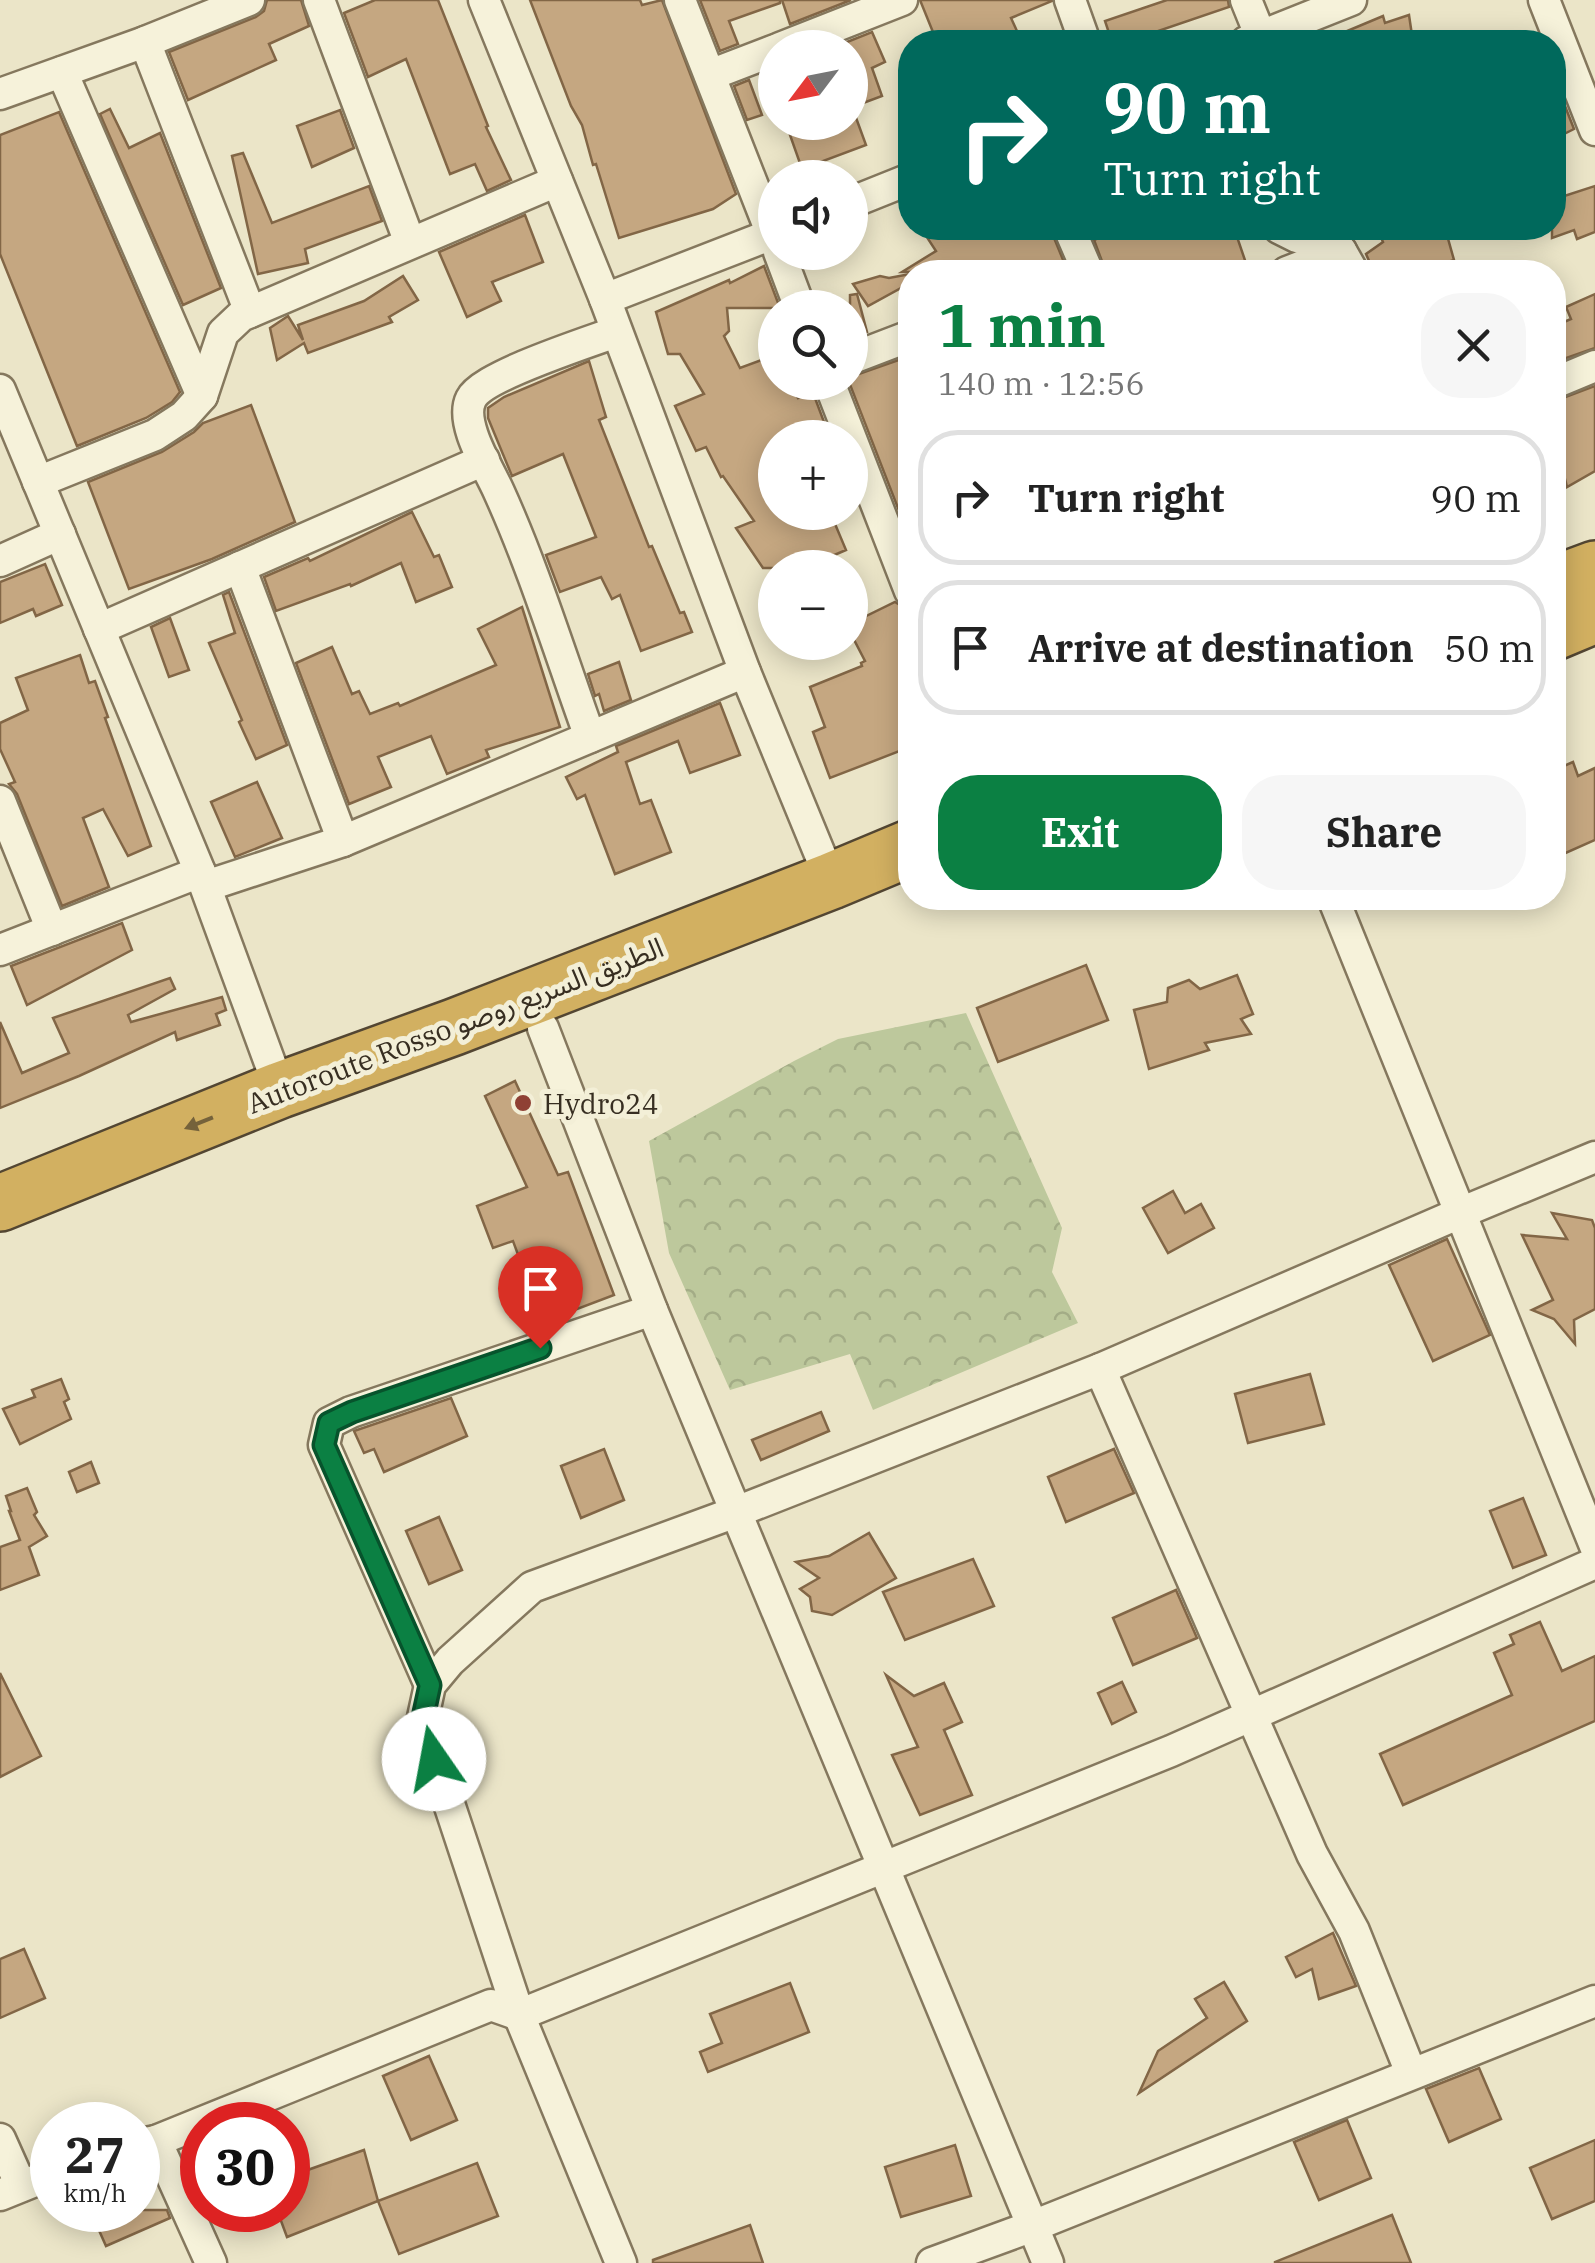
<!DOCTYPE html>
<html lang="en">
<head>
<meta charset="utf-8">
<style>
	body { margin:0; font-family:"IBM Plex Serif","Noto Sans Arabic",serif; background:#f6f6f6; color:#222; height:100vh; display:flex; flex-direction:column; font-size:38px; white-space:nowrap }
	* { box-sizing:border-box; margin:0 }
	p { font-size:32px; color:#767676 }
	.icon { flex:none; width:55px; height:55px; fill:none; stroke:currentColor; stroke-width:2; stroke-linecap:round; stroke-linejoin:round }
	.map { position:relative; flex:1; overflow:hidden }
	.details { position:absolute; left:898px; top:260px; width:668px; height:650px; display:flex; flex-direction:column; background:#fff; border-radius:40px; box-shadow:0 5px 25px #0003 }
	.details>* { flex:none }
	.guide { position:absolute; left:898px; top:30px; width:668px; height:210px; border-radius:40px; box-shadow:0 5px 25px #0003; background:#00695c; color:#fff; overflow:hidden }
	.needle { width:65px; rotate:238deg }
	.tools { position:absolute; left:758px; top:30px; display:grid; gap:20px }
	.tools a { display:grid; place-items:center; width:110px; height:110px; border-radius:50%; background:#fff; box-shadow:0 5px 25px #0003; font-size:50px }
	.speed { position:absolute; left:30px; top:2102px; display:flex; gap:20px; font-size:50px; font-weight:700; text-align:center }
	.speed>* { display:grid; place-content:center; width:130px; height:130px; border-radius:50%; background:#fff; box-shadow:0 5px 25px #0003; line-height:1 }
	.speed small { font-size:25px; font-weight:400 }
	.speed .limit { border:15px solid #d22; background:#fff; color:#111 }
	.pin { position:absolute; display:grid; place-items:center; width:85px; height:85px; color:#fff; margin:-102px -42px; border-radius:50% 50% 50% 0; rotate:-45deg; box-shadow:0 0 10px #0007 }
	.pin .icon { rotate:45deg }
	.me { position:absolute; width:110px; margin:-55px; rotate:348deg; stroke-linejoin:round; filter:drop-shadow(0 0 8px #0008) }
	.turn { display:flex; align-items:center; gap:35px; height:210px; padding:0 40px; font-size:45px }
	.turn .icon { width:130px; height:130px; stroke-width:2.5 }
	.turn b { display:block; font-size:70px; line-height:85px }
	.round { display:grid; place-items:center; flex:none; width:105px; height:105px; border-radius:40px; background:#f6f6f6 }
	.head { display:flex; align-items:center; justify-content:space-between; height:170px; padding:0 40px }
	h1 { font-size:60px; font-weight:700; line-height:75px; color:#0b8043 }
	.button { display:flex; gap:20px; margin-top:auto; padding:20px 40px }
	.button a { flex:1; height:115px; border-radius:40px; background:#0b8043; color:#fff; font-size:40px; font-weight:700; line-height:115px; text-align:center }
	.button a+a { background:#f6f6f6; color:#222 }
	ul { padding:0; list-style:none }
	li { display:flex; align-items:center; gap:30px; height:135px; margin:0 20px 15px; padding:0 20px; border:5px solid #e0e0e0; border-radius:40px }
	li div { flex:1 }
	li b { display:block; font-size:38px }
	li em { font-style:normal }
	.map>svg:first-child { display:block }
	.forest { fill:url(#forest-crowns) }
	.building { fill:#c5a781; stroke:#826646; stroke-width:2.5 }
	.lines { fill:none; stroke-linecap:round; stroke-linejoin:round }
	.street-casing { stroke:#85785e; stroke-width:35 }
	.highway-casing { stroke:#534632; stroke-width:60 }
	.street { stroke:#f6f2da; stroke-width:30 }
	.highway { stroke:#d2b061; stroke-width:55 }
	.oneway { fill:#75623b }
	.route-casing { stroke:#07532c; stroke-width:25 }
	.route { stroke:#0b8043; stroke-width:18 }
	.poi-dot { fill:#8f4034; stroke:#f3efd7; stroke-width:4 }
	.labels { text-anchor:middle; dominant-baseline:central; stroke-width:10; stroke-linejoin:round; paint-order:stroke }
	.street-label { font-size:28px; fill:#372e21; stroke:#f3efd7 }
	.poi-label { font-size:28px; fill:#372e21; stroke:#f3efd7; text-anchor:start }
</style>
</head>
<body>
<div class="map">
<svg width="1595" height="2263" viewBox="0 0 1595 2263">
	<defs>
		<pattern id="forest-crowns" width="20" height="18" patternUnits="userSpaceOnUse" patternTransform="scale(2.5)"><rect width="20" height="18" fill="#bdc89c"/><path d="M2 6a3 3 0 1 1 6 0M12 15a3 3 0 1 1 6 0" fill="none" stroke="#a3ac86"/></pattern>
	</defs>
	<rect width="100%" height="100%" fill="#ebe5c8"/>
	<!-- forest -->
	<polygon class="forest" points="966,1013 1062,1228 1052,1272 1078,1323 873,1410 850,1354 730,1390 669,1253 649,1141 794,1061 838,1039"/>
	<!-- building -->
	<g class="building">
		<polygon points="267,0 301,0 309,26 269,44 276,60 188,100 169,52 256,17 264,11"/>
		<polygon points="375,0 438,0 488,126 486,127 511,180 487,191 475,164 450,174 406,59 368,77 344,13"/>
		<polygon points="530,0 640,0 642,5 662,0 736,194 713,209 619,238 596,164 593,165 582,125 571,106"/>
		<polygon points="700,0 780,0 780,3 729,21 738,44 720,51"/>
		<polygon points="782,0 851,0 790,24"/>
		<polygon points="920,0 1052,0 1052,1 1011,18 1022,42 937,42"/>
		<polygon points="1167,0 1228,0 1229,7 1126,42 1112,42 1105,21"/>
		<polygon points="1409,15 1413,42 1321,42 1383,16 1385,23"/>
		<polygon points="872,32 885,62 872,68 882,96 850,108 850,48 832,48"/>
		<polygon points="1552,73 1574,129 1552,140"/>
		<polygon points="749,80 762,115 747,120 734,86"/>
		<polygon points="110,109 129,148 160,133 221,288 183,305 100,114"/>
		<polygon points="340,110 354,148 312,167 297,126"/>
		<polygon points="59,112 180,392 172,402 146,418 77,446 0,254 0,135"/>
		<polygon points="855,115 866,145 802,169 790,135 830,122 850,122 850,116"/>
		<polygon points="243,153 272,223 369,186 382,221 305,249 308,263 258,274 232,156"/>
		<polygon points="1595,186 1595,232 1577,239 1574,230 1552,238 1552,200"/>
		<polygon points="525,215 543,262 492,282 501,301 467,317 439,252"/>
		<polygon points="921,228 1050,228 1068,272 902,272 936,251"/>
		<polygon points="1119,228 1234,228 1249,272 1106,272 1094,240"/>
		<polygon points="1377,228 1445,228 1454,260 1445,263 1449,272 1374,272 1366,254 1383,242"/>
		<polygon points="764,266 780,308 727,308 729,331 724,336 740,368 775,355 775,382 788,382 798,398 812,390 830,438 775,438 775,512 830,512 846,550 818,562 820,568 763,568 736,528 754,521 723,476 721,477 706,447 696,451 675,406 704,394 680,354 668,354 656,312 729,280 730,283"/>
		<polygon points="910,274 910,283 868,306 853,284 880,276 889,278"/>
		<polygon points="403,276 418,300 389,317 392,322 308,353 304,343 277,360 270,328 288,316 303,340 298,325 364,301"/>
		<polygon points="857,294 867,332 850,339 850,295"/>
		<polygon points="1595,294 1595,348 1552,363 1552,327 1571,319 1566,307"/>
		<polygon points="910,356 910,539 849,382 850,377"/>
		<polygon points="589,361 606,417 599,420 649,547 652,546 680,613 684,612 692,632 641,651 620,595 612,599 601,577 560,592 546,555 596,537 563,454 512,476 488,418 488,408 504,397"/>
		<polygon points="1595,386 1595,471 1567,487 1552,427 1552,402"/>
		<polygon points="251,405 295,522 212,559 129,589 88,482 162,452 194,432 203,423"/>
		<polygon points="412,512 434,557 439,555 452,587 416,602 401,563 351,586 350,584 276,611 264,577 308,558 310,561"/>
		<polygon points="45,564 62,605 36,616 33,609 0,623 0,582"/>
		<polygon points="229,592 287,745 256,759 239,722 242,720 209,643 235,633 223,595"/>
		<polygon points="895,602 908,610 910,614 910,747 830,778 813,732 825,727 810,687 862,666 861,663 865,661 850,632 850,624"/>
		<polygon points="522,607 560,727 486,750 489,757 447,774 431,736 378,757 391,787 349,804 296,663 332,647 352,694 359,691 370,714 398,703 400,706 496,665 478,629"/>
		<polygon points="170,618 189,670 169,677 151,627"/>
		<polygon points="80,655 89,683 95,681 108,717 105,718 151,846 128,856 103,809 83,818 109,887 62,906 17,794 9,784 15,782 0,749 0,723 28,710 16,678"/>
		<polygon points="619,662 631,700 604,711 599,694 595,696 588,674"/>
		<polygon points="720,703 740,755 690,773 678,741 626,762 640,804 651,800 671,852 615,874 585,795 577,799 566,777 618,752 616,746"/>
		<polygon points="1573,762 1578,776 1595,768 1595,840 1552,859 1552,771"/>
		<polygon points="257,782 282,838 235,857 211,802"/>
		<polygon points="122,923 132,950 27,1005 11,966"/>
		<polygon points="1086,965 1108,1020 998,1062 977,1008"/>
		<polygon points="1237,975 1253,1014 1241,1019 1251,1034 1205,1043 1209,1050 1149,1069 1134,1010 1167,1002 1168,988 1189,980 1200,989"/>
		<polygon points="170,978 175,989 128,1015 131,1022 222,997 226,1010 216,1014 220,1025 177,1040 175,1032 79,1076 0,1108 0,1022 22,1073 69,1053 53,1018"/>
		<polygon points="515,1081 558,1175 568,1172 614,1295 543,1322 513,1241 493,1248 477,1206 527,1187 485,1096"/>
		<polygon points="1173,1191 1185,1213 1201,1204 1214,1228 1168,1253 1143,1208"/>
		<polygon points="1552,1213 1592,1220 1595,1228 1595,1309 1574,1320 1575,1344 1554,1319 1532,1310 1553,1300 1522,1235 1567,1239"/>
		<polygon points="1447,1239 1490,1335 1433,1361 1389,1265"/>
		<polygon points="1310,1374 1324,1424 1248,1443 1235,1394"/>
		<polygon points="61,1379 69,1399 64,1402 71,1419 20,1444 3,1409 35,1397 32,1390"/>
		<polygon points="451,1398 467,1436 384,1472 374,1449 364,1453 354,1431"/>
		<polygon points="821,1412 829,1431 761,1460 752,1440"/>
		<polygon points="604,1449 624,1500 581,1518 561,1466"/>
		<polygon points="1114,1449 1134,1493 1066,1522 1048,1477"/>
		<polygon points="91,1462 99,1483 77,1492 69,1472"/>
		<polygon points="27,1488 37,1512 34,1515 47,1536 29,1547 39,1575 0,1590 0,1547 20,1540 9,1511 11,1511 6,1496"/>
		<polygon points="1523,1498 1546,1555 1513,1568 1490,1511"/>
		<polygon points="439,1517 462,1570 429,1584 406,1531"/>
		<polygon points="869,1533 896,1578 832,1615 812,1611 810,1597 800,1589 819,1578 796,1562 829,1556"/>
		<polygon points="973,1559 994,1606 905,1640 883,1592"/>
		<polygon points="1176,1590 1197,1638 1133,1665 1113,1618"/>
		<polygon points="1540,1622 1562,1671 1595,1656 1595,1721 1403,1805 1380,1754 1512,1695 1494,1653 1514,1644 1510,1635"/>
		<polygon points="0,1673 41,1756 0,1777"/>
		<polygon points="886,1675 914,1696 944,1683 962,1722 944,1730 972,1795 920,1815 892,1755 918,1747"/>
		<polygon points="1122,1682 1136,1712 1112,1724 1098,1693"/>
		<polygon points="1333,1933 1356,1986 1319,1999 1312,1969 1296,1977 1286,1957"/>
		<polygon points="24,1949 45,1998 0,2018 0,1959"/>
		<polygon points="1224,1982 1247,2021 1139,2093 1158,2051 1207,2018 1195,1999"/>
		<polygon points="790,1983 809,2032 708,2072 700,2052 722,2043 710,2014"/>
		<polygon points="429,2056 457,2120 411,2140 383,2076"/>
		<polygon points="1479,2068 1501,2119 1449,2142 1426,2089"/>
		<polygon points="1347,2120 1371,2178 1319,2200 1294,2142"/>
		<polygon points="1595,2140 1595,2201 1552,2219 1530,2168"/>
		<polygon points="955,2145 971,2196 901,2217 885,2167"/>
		<polygon points="364,2150 378,2201 287,2237 277,2210 288,2210 288,2177"/>
		<polygon points="477,2163 498,2216 399,2254 378,2201"/>
		<polygon points="90,2210 167,2210 170,2218 106,2246"/>
		<polygon points="1392,2215 1411,2263 1275,2263 1275,2262"/>
		<polygon points="750,2225 763,2263 653,2263 653,2260"/>
	</g>
	<g class="lines">
		<!-- street casing -->
		<g class="street-casing">
			<g id="street">
				<polyline points="319,0 410,243"/>
				<polyline points="484,0 605,299 745,672 831,881"/>
				<polyline points="680,0 775,242"/>
				<polyline points="1070,0 1085,42"/>
				<polyline points="1246,0 1261,37"/>
				<polyline points="1544,0 1595,130"/>
				<polyline points="145,42 250,312"/>
				<polyline points="1246,42 1351,0"/>
				<polyline points="780,48 902,0"/>
				<polyline points="62,72 202,396"/>
				<polyline points="710,75 775,50"/>
				<polyline points="0,94 145,42 249,0"/>
				<polyline points="850,203 910,179"/>
				<polyline points="1069,228 1088,272"/>
				<polyline points="1279,228 1297,237 1341,251 1353,272"/>
				<polyline points="779,252 800,308"/>
				<polyline points="1287,272 1341,251"/>
				<polyline points="605,299 775,233"/>
				<polyline points="850,359 910,336"/>
				<polyline points="829,382 910,591"/>
				<polyline points="1552,384 1595,366"/>
				<polyline points="0,390 200,872 280,1090"/>
				<polyline points="38,482 155,435 184,416 202,396 223,333 241,316 557,181"/>
				<polyline points="0,561 60,534"/>
				<polyline points="240,567 343,841"/>
				<polyline points="99,629 484,460"/>
				<path d="M590,737C561,657 534,569 499,492C489,469 459,423 471,399C482,376 589,342 616,332"/>
				<polyline points="0,801 52,930"/>
				<polyline points="206,886 343,841 745,672"/>
				<polyline points="1333,898 1595,1546"/>
				<polyline points="0,950 200,872"/>
				<polyline points="543,1028 652,1310 1048,2263"/>
				<polyline points="1100,1369 1312,1854 1354,1931 1411,2073"/>
				<polyline points="430,1685 324,1445 329,1423 351,1412 652,1310"/>
				<polyline points="0,2139 21,2186"/>
				<polyline points="156,2141 491,2005 519,2015 1171,1751 1595,1563"/>
				<polyline points="140,2144 156,2141 211,2263"/>
				<polyline points="0,2195 52,2174"/>
				<polyline points="621,2263 519,2015 422,1722 430,1685 450,1661 532,1587 736,1512 1100,1369 1460,1213 1595,1157"/>
				<polyline points="932,2263 1033,2226 1595,2001"/>
			</g>
		</g>
		<!-- highway casing -->
		<g class="highway-casing">
			<g id="highway">
				<polyline points="1552,585 1595,569"/>
				<polyline points="1552,633 1595,615"/>
				<polyline points="0,1203 280,1090 454,1027 831,881 910,848"/>
			</g>
		</g>
		<!-- street -->
		<use href="#street" class="street"/>
		<!-- highway -->
		<use href="#highway" class="highway"/>
	</g>
	<!-- one-way arrows -->
	<defs><path id="oneway-solid" d="M-6-.8H1V-3.2L6.5 0L1 3.2V.8H-6Z" transform="scale(2.5)"/></defs>
	<use class="oneway" href="#oneway-solid" transform="translate(199 1123) rotate(158)"/>
	<g class="lines">
		<!-- route casing -->
		<g class="route-casing">
			<polyline id="route" points="434,1759 422,1722 430,1685 324,1445 329,1423 352,1412 540,1348"/>
		</g>
		<!-- route -->
		<use href="#route" class="route"/>
	</g>
	<!-- markers -->
	<circle class="poi-dot" cx="523" cy="1103" r="10"/>
	<g class="labels">
		<!-- street labels -->
		<g class="street-label">
			<text transform="translate(455 1025) rotate(-21)">Autoroute Rosso الطريق السريع روصو</text>
		</g>
		<!-- poi labels -->
		<g class="poi-label">
			<text x="543" y="1103">Hydro24</text>
		</g>
	</g>
</svg>
<div class="tools">
<a><svg class="needle" viewBox="-14 -14 28 28"><path d="M0-13l5 13h-10z" fill="#e53935"/><path d="M0 13l5-13h-10z" fill="#767676"/></svg></a>
<a><svg class="icon" aria-label="sound" viewBox="0 0 24 24"><path d="M4 9h4l5-4v14l-5-4H4zM17 9q2 3 0 6"/></svg></a>
<a><svg class="icon" aria-label="search" viewBox="0 0 24 24"><circle cx="10" cy="10" r="6"/><path d="M15 15l6 6"/></svg></a>
<a>+</a>
<a>−</a>
</div>
<div class="speed"><div>27<small>km/h</small></div><div class="limit">30</div></div>
<div class="pin" style="left:540px;top:1348px;background:#d93025"><svg class="icon" aria-label="arrive" viewBox="0 0 24 24"><path d="M6 21V4h12l-3 4 3 4H6"/></svg></div>
<svg class="me" style="left:434px;top:1759px" viewBox="-20 -20 40 40"><circle r="19" fill="#fff"/><path d="M0-13L10 11 0 6-10 11z" fill="#0b8043"/></svg>
<div class="guide">
<div class="turn"><svg class="icon" aria-label="right" viewBox="0 0 24 24"><path d="M7 20v-9h11M14 6l5 5-5 5"/></svg><div><b>90 m</b>Turn right</div></div>
</div>
<section class="details">
<div class="head"><div><h1>1 min</h1><p>140 m · 12:56</p></div><a class="round"><svg class="icon" aria-label="close" viewBox="0 0 24 24"><path d="M6 6l12 12M18 6L6 18"/></svg></a></div>
<ul>
<li><svg class="icon" aria-label="right" viewBox="0 0 24 24"><path d="M7 20v-9h11M14 6l5 5-5 5"/></svg><div><b>Turn right</b></div><em>90 m</em></li>
<li><svg class="icon" aria-label="arrive" viewBox="0 0 24 24"><path d="M6 21V4h12l-3 4 3 4H6"/></svg><div><b>Arrive at destination</b></div><em>50 m</em></li>
</ul>
<div class="button"><a>Exit</a><a>Share</a></div>
</section>
</div>
</body>
</html>
